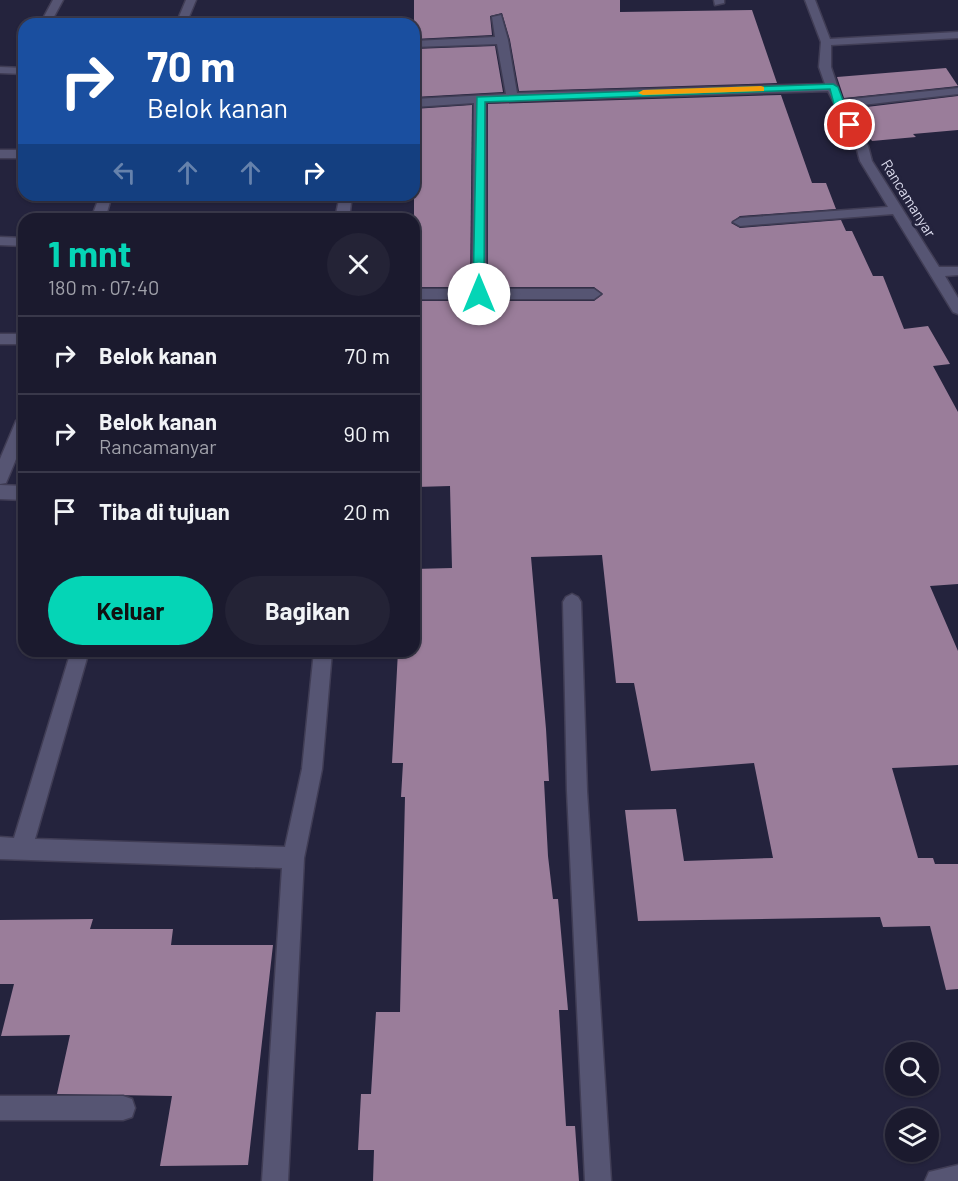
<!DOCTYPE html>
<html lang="id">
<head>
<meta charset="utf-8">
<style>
	body { margin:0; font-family:Barlow,sans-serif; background:#242336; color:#f1f3f6; height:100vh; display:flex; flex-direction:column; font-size:22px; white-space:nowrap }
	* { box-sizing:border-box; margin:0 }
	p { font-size:20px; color:#a0a1aa }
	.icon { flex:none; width:33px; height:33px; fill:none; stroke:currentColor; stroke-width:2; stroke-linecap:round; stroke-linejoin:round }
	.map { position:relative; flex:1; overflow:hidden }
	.sheet { position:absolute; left:18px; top:213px; width:402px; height:444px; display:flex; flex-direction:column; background:#1b1a2e; border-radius:18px; box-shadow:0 2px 4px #0004,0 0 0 2px #39384a }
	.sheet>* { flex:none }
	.hud { position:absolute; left:18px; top:18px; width:402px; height:183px; border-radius:18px; box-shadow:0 2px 4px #0004,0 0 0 2px #39384a; background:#1a4fa0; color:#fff; overflow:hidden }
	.fabs { position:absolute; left:885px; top:1042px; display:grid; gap:12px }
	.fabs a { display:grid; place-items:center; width:54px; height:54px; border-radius:50%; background:#1b1a2e; box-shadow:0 2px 4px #0004,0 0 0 2px #39384a; font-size:30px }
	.pin { position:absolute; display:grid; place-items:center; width:51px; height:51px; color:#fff; margin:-26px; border:3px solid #fff; border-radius:50%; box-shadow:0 2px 6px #0007 }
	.me { position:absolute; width:66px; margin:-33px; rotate:0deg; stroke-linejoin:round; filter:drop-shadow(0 0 4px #0008) }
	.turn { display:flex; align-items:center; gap:21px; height:126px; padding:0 30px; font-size:27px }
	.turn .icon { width:78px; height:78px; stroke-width:2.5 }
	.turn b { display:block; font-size:42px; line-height:51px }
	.lanes { display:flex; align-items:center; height:57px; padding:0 30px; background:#0003; justify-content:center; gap:30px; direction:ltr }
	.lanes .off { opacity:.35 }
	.round { display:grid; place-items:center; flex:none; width:63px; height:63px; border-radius:32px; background:#242336 }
	.summary { display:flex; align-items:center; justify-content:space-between; height:102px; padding:0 30px }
	h1 { font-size:36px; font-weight:700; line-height:45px; color:#05d5b6 }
	.action { display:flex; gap:12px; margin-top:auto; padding:12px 30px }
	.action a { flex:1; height:69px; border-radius:36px; background:#05d5b6; color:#111; font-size:24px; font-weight:700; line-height:69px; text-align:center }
	.action a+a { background:#242336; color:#f1f3f6 }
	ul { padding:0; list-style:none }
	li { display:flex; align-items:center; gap:18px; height:78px; padding:0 30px; border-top:2px solid #39384a }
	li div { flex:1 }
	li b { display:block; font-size:22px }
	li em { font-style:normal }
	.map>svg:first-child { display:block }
	.building { fill:#9a7d9a }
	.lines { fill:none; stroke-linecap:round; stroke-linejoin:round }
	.street-casing { stroke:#403d55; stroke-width:3 }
	.street { fill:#565573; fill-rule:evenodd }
	.route { fill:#05d5b6; stroke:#038a76; stroke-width:1.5 }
	.slow { fill:#f59e0b }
	.labels { text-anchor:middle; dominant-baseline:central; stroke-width:6; stroke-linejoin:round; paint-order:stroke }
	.far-street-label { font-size:15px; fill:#ddddef; stroke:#24233d }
</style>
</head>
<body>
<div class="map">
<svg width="958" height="1181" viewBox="0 0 958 1181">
	<rect width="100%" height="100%" fill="#24233d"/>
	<!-- building -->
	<g class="building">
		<polygon points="414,0 620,0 620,12 752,10 777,83 519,91 510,40 502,13 490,16 492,35 414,39"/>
		<polygon points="495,46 503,92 414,97 414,49"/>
		<polygon points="946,68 958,86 844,98 837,77"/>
		<polygon points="781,95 812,183 826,183 836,209 740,216 731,223 740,228 841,220 846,231 852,231 873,276 883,276 904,329 928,326 950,364 933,366 958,412 958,584 930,586 958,651 958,765 892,768 918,858 933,858 935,864 958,864 958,989 946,990 930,926 883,927 880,917 638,921 625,810 676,809 684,861 773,858 754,763 651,771 634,683 616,683 602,555 531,557 546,729 549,781 544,781 548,856 553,899 558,899 568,1010 559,1010 566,1126 575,1126 579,1181 373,1181 374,1150 358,1150 361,1094 371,1094 376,1012 400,1012 405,797 401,797 403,763 392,763 398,651 414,651 414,569 452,568 450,486 416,487 414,301 594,301 603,294 594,287 488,287 488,104"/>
		<polygon points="958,96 958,130 913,134 916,137 872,141 850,109"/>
		<polygon points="472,105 470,287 414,287 414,109"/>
		<polygon points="93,919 90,929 173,929 171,945 273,945 248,1165 160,1166 172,1096 57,1094 70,1035 1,1036 14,984 0,984 0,920"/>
	</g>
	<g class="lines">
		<!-- street casing -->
		<g class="street-casing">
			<g id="street">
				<polygon points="53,0 63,0 50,24 40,24"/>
				<polygon points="186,0 196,0 186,24 176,24"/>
				<polygon points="714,0 724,0 724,3 715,5"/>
				<polygon points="805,0 815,0 830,39 958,32 958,38 831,45 831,67 842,100 958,88 958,94 845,107 868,146 872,161 939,267 958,267 958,275 945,276 958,298 958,314 953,312 893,214 740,226 733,222 740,218 888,207 860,161 856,146 828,91 486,102 486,289 594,289 601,294 594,299 414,299 414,289 472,289 474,103 414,107 414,99 506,94 497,44 414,47 414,41 495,37 492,17 501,15 508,40 517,93 825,84 819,67 821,42"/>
				<polygon points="0,67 24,68 24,74 0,73"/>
				<rect x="0" y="150" width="24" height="8"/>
				<polygon points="100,195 112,195 105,219 91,219"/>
				<polygon points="340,195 352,195 349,219 335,219"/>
				<polygon points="0,237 24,238 24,246 0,245"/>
				<rect x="0" y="334" width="24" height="10"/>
				<polygon points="24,415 24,440 6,483 0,484 0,459 16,421"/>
				<polygon points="0,485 24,486 24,500 0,499"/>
				<polygon points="572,594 578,597 581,602 587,791 611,1181 585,1181 567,791 563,602 566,597"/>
				<polygon points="71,651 89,651 35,839 285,847 302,769 314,651 332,651 322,769 304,858 288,1181 262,1181 282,868 0,859 0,837 14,838"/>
				<polygon points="0,1096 123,1096 132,1099 135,1108 132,1117 123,1120 0,1120"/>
				<polygon points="958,1165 958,1181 925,1181 929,1172"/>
			</g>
		</g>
		<!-- street -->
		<use href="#street" class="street"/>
	</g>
	<!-- route -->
	<polygon class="route" points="833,84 838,87 853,127 846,125 834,104 830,89 485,102 484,294 479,297 473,294 477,97"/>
	<!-- slow -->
	<polygon class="slow" points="761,86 764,87 764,91 643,95 638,93 643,90"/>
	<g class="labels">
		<!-- far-street labels -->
		<g class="far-street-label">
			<text transform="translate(909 198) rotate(58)">Rancamanyar</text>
		</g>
	</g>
</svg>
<div class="fabs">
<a><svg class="icon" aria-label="search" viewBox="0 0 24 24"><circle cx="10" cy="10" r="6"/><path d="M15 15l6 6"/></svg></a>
<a><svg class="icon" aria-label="layers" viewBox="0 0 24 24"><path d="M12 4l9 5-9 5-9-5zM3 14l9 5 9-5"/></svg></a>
</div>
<div class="pin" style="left:850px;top:125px;background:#d93025"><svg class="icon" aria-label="arrive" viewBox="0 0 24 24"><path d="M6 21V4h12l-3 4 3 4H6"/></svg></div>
<svg class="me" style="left:479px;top:294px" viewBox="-20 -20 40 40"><circle r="19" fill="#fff"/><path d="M0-13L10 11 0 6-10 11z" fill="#05d5b6"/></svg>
<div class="hud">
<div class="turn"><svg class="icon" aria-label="right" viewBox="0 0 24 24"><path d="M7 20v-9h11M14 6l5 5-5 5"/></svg><div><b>70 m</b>Belok kanan</div></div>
<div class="lanes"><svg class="icon off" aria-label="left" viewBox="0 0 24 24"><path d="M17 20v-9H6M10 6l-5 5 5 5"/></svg><svg class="icon off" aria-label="ahead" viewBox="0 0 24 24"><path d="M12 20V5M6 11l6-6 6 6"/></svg><svg class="icon off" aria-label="ahead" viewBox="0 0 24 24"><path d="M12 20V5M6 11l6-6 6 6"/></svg><svg class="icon" aria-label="right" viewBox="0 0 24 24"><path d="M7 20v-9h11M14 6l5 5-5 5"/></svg></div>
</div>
<section class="sheet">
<div class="summary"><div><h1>1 mnt</h1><p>180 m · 07:40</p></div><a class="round"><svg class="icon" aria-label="close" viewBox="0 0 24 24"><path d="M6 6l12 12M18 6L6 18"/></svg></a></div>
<ul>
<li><svg class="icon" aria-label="right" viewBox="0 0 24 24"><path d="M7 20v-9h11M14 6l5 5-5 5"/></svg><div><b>Belok kanan</b></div><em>70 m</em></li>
<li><svg class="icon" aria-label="right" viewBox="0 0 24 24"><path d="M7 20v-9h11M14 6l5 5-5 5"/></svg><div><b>Belok kanan</b><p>Rancamanyar</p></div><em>90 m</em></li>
<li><svg class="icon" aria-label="arrive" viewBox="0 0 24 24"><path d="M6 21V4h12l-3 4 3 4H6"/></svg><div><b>Tiba di tujuan</b></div><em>20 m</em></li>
</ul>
<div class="action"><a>Keluar</a><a>Bagikan</a></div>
</section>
</div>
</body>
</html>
